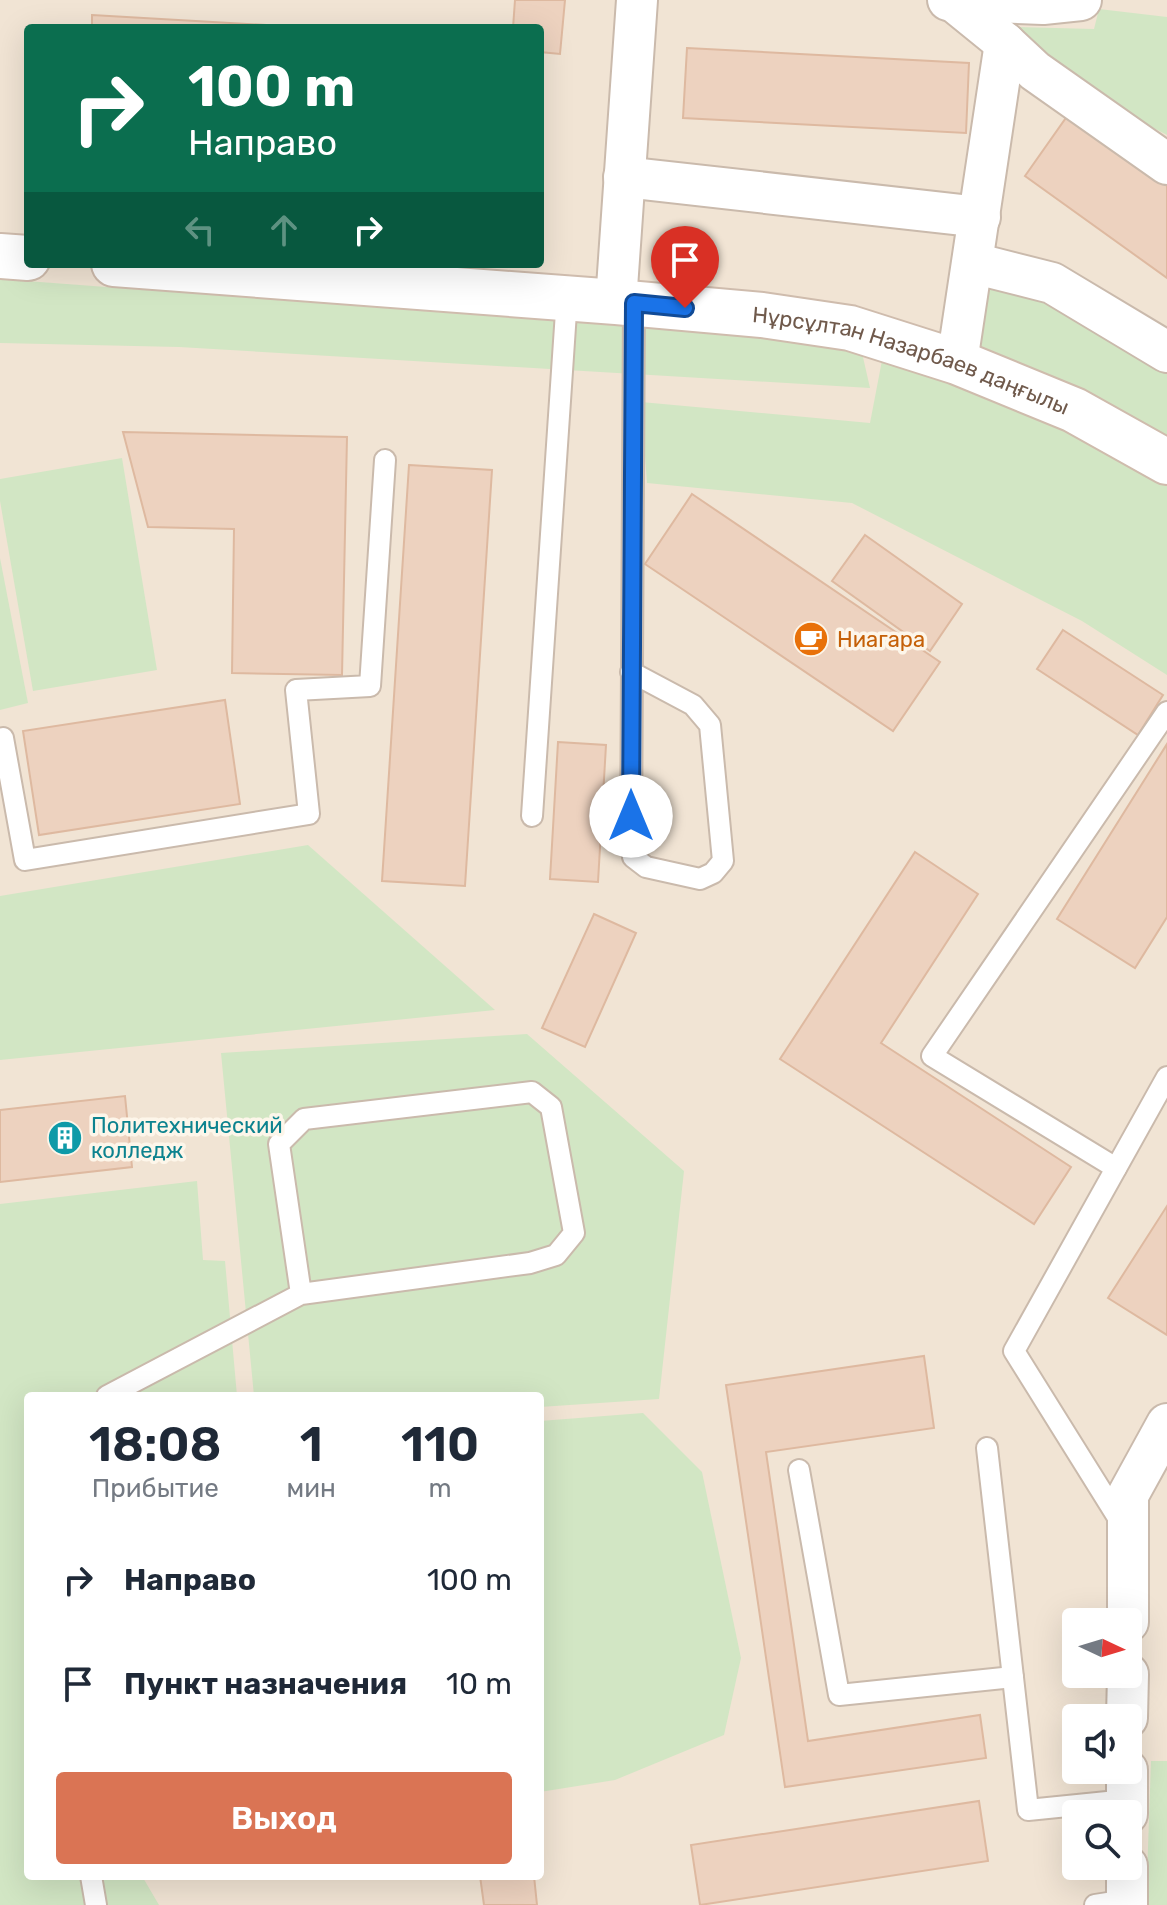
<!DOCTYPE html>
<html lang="ru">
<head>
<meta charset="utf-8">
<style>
	body { margin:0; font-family:Rubik,sans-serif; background:#f2f2f3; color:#1f2937; height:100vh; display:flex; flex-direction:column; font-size:30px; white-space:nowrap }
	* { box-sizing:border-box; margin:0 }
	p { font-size:26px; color:#747a83 }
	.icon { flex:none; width:44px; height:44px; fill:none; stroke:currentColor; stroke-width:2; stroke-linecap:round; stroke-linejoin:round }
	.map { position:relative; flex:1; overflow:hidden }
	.sheet { position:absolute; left:24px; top:1392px; width:520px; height:488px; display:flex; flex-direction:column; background:#fff; border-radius:8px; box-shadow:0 8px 32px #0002 }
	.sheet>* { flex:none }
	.hud { position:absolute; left:24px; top:24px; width:520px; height:244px; border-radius:8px; box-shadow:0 8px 32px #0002; background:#0b6e4f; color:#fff; overflow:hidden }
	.needle { width:52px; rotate:94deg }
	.buttons { position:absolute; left:1062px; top:1608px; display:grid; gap:16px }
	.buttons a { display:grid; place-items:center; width:80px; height:80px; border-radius:8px; background:#fff; box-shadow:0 8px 32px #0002; font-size:40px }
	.pin { position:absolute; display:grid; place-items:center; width:68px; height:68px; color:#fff; margin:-82px -34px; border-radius:50% 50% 50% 0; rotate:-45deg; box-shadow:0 0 8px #0007 }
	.pin .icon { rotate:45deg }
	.me { position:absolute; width:88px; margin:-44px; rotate:0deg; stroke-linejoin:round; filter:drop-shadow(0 0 6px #0008) }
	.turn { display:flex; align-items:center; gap:28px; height:168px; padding:0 32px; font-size:36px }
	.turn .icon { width:104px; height:104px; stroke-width:2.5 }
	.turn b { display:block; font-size:56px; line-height:68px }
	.lanes { display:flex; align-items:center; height:76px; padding:0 32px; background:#0003; justify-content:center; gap:40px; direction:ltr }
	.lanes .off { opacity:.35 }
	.eta { display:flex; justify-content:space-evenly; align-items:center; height:136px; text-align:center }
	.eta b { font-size:48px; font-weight:600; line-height:56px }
	.cta { display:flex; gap:16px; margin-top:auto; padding:16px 32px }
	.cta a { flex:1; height:92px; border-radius:8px; background:#da7454; color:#fff; font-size:32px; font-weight:600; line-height:92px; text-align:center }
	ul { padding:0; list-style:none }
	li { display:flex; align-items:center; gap:24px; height:104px; padding:0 32px }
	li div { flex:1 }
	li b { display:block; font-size:30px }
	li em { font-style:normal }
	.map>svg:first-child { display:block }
	.residential { fill:#f1e4d4; fill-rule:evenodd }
	.green { fill:#d2e6c4 }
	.building { fill:#edd2bf; stroke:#deb9a0; stroke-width:2 }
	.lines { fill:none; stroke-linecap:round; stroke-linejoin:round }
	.service-casing { stroke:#cabaac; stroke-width:24 }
	.minor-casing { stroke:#cabaac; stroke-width:44 }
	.secondary-casing { stroke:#cfbcad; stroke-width:48 }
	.service { stroke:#fff; stroke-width:20 }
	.minor { stroke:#fff; stroke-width:40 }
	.secondary { stroke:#fff; stroke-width:44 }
	.route-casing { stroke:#114b97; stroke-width:20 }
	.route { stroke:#1a73e8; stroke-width:14 }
	.labels { text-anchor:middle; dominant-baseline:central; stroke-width:7; stroke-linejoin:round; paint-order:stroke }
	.street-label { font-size:22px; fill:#705a4c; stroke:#fdf6ea }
	.food-label { font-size:22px; fill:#c56008; stroke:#fdf6ea; text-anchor:start }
	.culture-label { font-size:22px; fill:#0d838f; stroke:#fdf6ea; text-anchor:start }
</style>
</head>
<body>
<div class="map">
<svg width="1167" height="1905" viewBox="0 0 1167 1905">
	<rect width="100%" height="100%" fill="#faf2e5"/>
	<!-- residential -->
	<path class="residential" d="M0,0H1167V1905H0ZM28,28H540V264H28ZM28,1396H540V1876H28ZM1076,1622H1128V1674H1076ZM1076,1718H1128V1770H1076ZM1076,1814H1128V1866H1076Z"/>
	<!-- green -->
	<g class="green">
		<polygon points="1099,9 1167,17 1167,135 1018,57 983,26 1094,29"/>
		<polygon points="984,274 1045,292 1167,372 1167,447 968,357"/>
		<polygon points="0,279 860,344 870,388 179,347 0,343"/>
		<polygon points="884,350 1074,423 1167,483 1167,675 1082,621 852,503 647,483 641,402 870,423"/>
		<polygon points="122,458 157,670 33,691 0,501 0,479"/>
		<polygon points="0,558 28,703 0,710"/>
		<polygon points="308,845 495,1010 0,1060 0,896"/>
		<polygon points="527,1034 684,1171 659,1399 540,1407 540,1396 254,1396 221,1053"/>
		<polygon points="197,1181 203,1260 225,1261 237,1396 28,1396 28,1876 142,1876 159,1905 0,1905 0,1204"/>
		<polygon points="643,1413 702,1472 741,1658 724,1735 615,1780 540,1792 540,1421"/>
		<polygon points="1151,1761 1167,1761 1167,1905 1146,1905"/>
	</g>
	<!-- building -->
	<g class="building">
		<polygon points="515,0 565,0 560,54 540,52 540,28 513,28"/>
		<polygon points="92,15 318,28 92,28"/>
		<polygon points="687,48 969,63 966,133 683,118"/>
		<polygon points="1068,115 1167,186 1167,278 1025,176"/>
		<polygon points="123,432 347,437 342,675 232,673 234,529 148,527"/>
		<polygon points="409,465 492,470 465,886 382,881"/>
		<polygon points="692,494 940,662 893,731 645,564"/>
		<polygon points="865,535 962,604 930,651 832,581"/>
		<polygon points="1063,630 1163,695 1138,735 1037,669"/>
		<polygon points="225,700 240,804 39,835 23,731"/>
		<polygon points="558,742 606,745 598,882 550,879"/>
		<polygon points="1167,744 1167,917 1135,968 1057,919"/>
		<polygon points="915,852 978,894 881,1043 1071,1167 1034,1224 780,1059"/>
		<polygon points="594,914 636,933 585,1047 542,1028"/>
		<polygon points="125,1096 132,1167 0,1182 0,1110"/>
		<polygon points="1167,1206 1167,1335 1108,1298"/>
		<polygon points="924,1356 934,1428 766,1452 808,1741 980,1715 986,1758 785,1787 726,1385"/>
		<polygon points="979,1801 988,1861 700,1905 691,1845"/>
		<polygon points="480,1876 534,1876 537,1905 484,1905"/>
	</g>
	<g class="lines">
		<!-- service casing -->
		<g class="service-casing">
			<g id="service">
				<polyline points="631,672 693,705 710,725 723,861 713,873 700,879 646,867 633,857 631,844 634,303"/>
				<polyline points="0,739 3,738 25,860 309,814 296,690 370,686 385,460"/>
				<polyline points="532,816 567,297"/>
				<polyline points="1116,1168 932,1056 1167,712"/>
				<polyline points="107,1396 301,1294 530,1263 556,1255 574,1233 551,1107 532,1092 304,1119 279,1144 301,1294"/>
				<polyline points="987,1448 1028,1810 1127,1800"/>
				<polyline points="799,1470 839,1695 1013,1677"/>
				<polyline points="1122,1524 1014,1351 1167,1077"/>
				<polyline points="91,1876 96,1905"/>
				<polyline points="1095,1905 1127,1900"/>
			</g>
		</g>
		<!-- minor casing -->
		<g class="minor-casing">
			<g id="minor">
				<polyline points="948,0 1043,4 1081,0"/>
				<polyline points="952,0 1005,43 1035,71 1167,164"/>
				<polyline points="624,177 980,217"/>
				<polyline points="973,263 1052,283 1167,352"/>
				<polyline points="616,302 637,0"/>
				<polyline points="957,362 1005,43"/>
				<polyline points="1128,1622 1128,1495 1167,1424"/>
				<polyline points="1127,1718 1128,1674"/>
				<polyline points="1127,1814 1127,1770"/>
				<polyline points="1127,1905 1127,1866"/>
			</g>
		</g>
		<!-- secondary casing -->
		<g class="secondary-casing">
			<g id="secondary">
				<polyline points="0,256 28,258"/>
				<path id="s1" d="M114,264L616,302L762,315L850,328L957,362L1074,410L1167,462"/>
			</g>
		</g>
		<!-- service -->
		<use href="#service" class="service"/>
		<!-- minor -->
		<use href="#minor" class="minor"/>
		<!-- secondary -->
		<use href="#secondary" class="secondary"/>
	</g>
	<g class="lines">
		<!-- route casing -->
		<g class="route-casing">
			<polyline id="route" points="631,816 634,303 685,308"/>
		</g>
		<!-- route -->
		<use href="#route" class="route"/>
	</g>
	<!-- icons -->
	<defs>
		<g id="cafe-disc" transform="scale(1.8)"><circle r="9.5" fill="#e8710a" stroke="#fdf6ea"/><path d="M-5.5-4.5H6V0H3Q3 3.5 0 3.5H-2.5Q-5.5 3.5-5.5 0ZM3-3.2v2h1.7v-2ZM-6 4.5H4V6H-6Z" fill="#fff"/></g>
		<g id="building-disc" transform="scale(1.8)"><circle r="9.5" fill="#0f9aa8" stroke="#fdf6ea"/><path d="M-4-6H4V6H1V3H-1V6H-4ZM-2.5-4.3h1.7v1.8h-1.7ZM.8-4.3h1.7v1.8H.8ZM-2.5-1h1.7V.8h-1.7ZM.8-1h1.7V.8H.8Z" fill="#fff"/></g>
	</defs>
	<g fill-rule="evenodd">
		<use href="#cafe-disc" x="811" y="639"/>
		<use href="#building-disc" x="65" y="1138"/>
	</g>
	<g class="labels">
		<!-- street labels -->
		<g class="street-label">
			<text stroke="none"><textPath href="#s1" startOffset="806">Нұрсұлтан Назарбаев даңғылы</textPath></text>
		</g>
		<!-- food labels -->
		<g class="food-label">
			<text x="837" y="639">Ниагара</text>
		</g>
		<!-- culture labels -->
		<g class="culture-label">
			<text x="91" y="1125">Политехнический<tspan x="91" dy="25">колледж</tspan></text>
		</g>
	</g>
</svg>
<div class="buttons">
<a><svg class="needle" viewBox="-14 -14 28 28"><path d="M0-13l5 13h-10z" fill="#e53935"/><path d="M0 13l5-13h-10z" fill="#747a83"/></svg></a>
<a><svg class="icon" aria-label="sound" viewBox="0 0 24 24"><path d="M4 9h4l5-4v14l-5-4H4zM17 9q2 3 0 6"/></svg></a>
<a><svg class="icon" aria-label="search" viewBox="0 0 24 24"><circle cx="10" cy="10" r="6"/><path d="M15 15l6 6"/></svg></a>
</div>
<div class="pin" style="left:685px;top:308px;background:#d93025"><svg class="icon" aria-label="arrive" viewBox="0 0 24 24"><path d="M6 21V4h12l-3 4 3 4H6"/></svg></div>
<svg class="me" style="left:631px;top:816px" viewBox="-20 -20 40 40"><circle r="19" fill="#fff"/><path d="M0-13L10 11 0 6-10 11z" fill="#1a73e8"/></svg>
<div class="hud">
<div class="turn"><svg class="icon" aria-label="right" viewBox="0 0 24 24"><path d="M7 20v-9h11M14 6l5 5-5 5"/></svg><div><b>100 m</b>Направо</div></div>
<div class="lanes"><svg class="icon off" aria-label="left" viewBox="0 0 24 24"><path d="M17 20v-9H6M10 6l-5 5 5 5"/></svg><svg class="icon off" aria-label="ahead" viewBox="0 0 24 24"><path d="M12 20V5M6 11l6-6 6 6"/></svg><svg class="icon" aria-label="right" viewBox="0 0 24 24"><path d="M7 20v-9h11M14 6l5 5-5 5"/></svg></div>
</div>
<section class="sheet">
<div class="eta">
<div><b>18:08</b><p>Прибытие</p></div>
<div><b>1</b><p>мин</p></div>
<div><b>110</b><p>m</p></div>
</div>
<ul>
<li><svg class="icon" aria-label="right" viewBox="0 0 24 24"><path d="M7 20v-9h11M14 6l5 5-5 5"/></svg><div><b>Направо</b></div><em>100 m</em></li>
<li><svg class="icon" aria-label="arrive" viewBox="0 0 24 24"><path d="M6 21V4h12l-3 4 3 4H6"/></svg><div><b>Пункт назначения</b></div><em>10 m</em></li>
</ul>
<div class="cta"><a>Выход</a></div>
</section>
</div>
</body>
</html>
